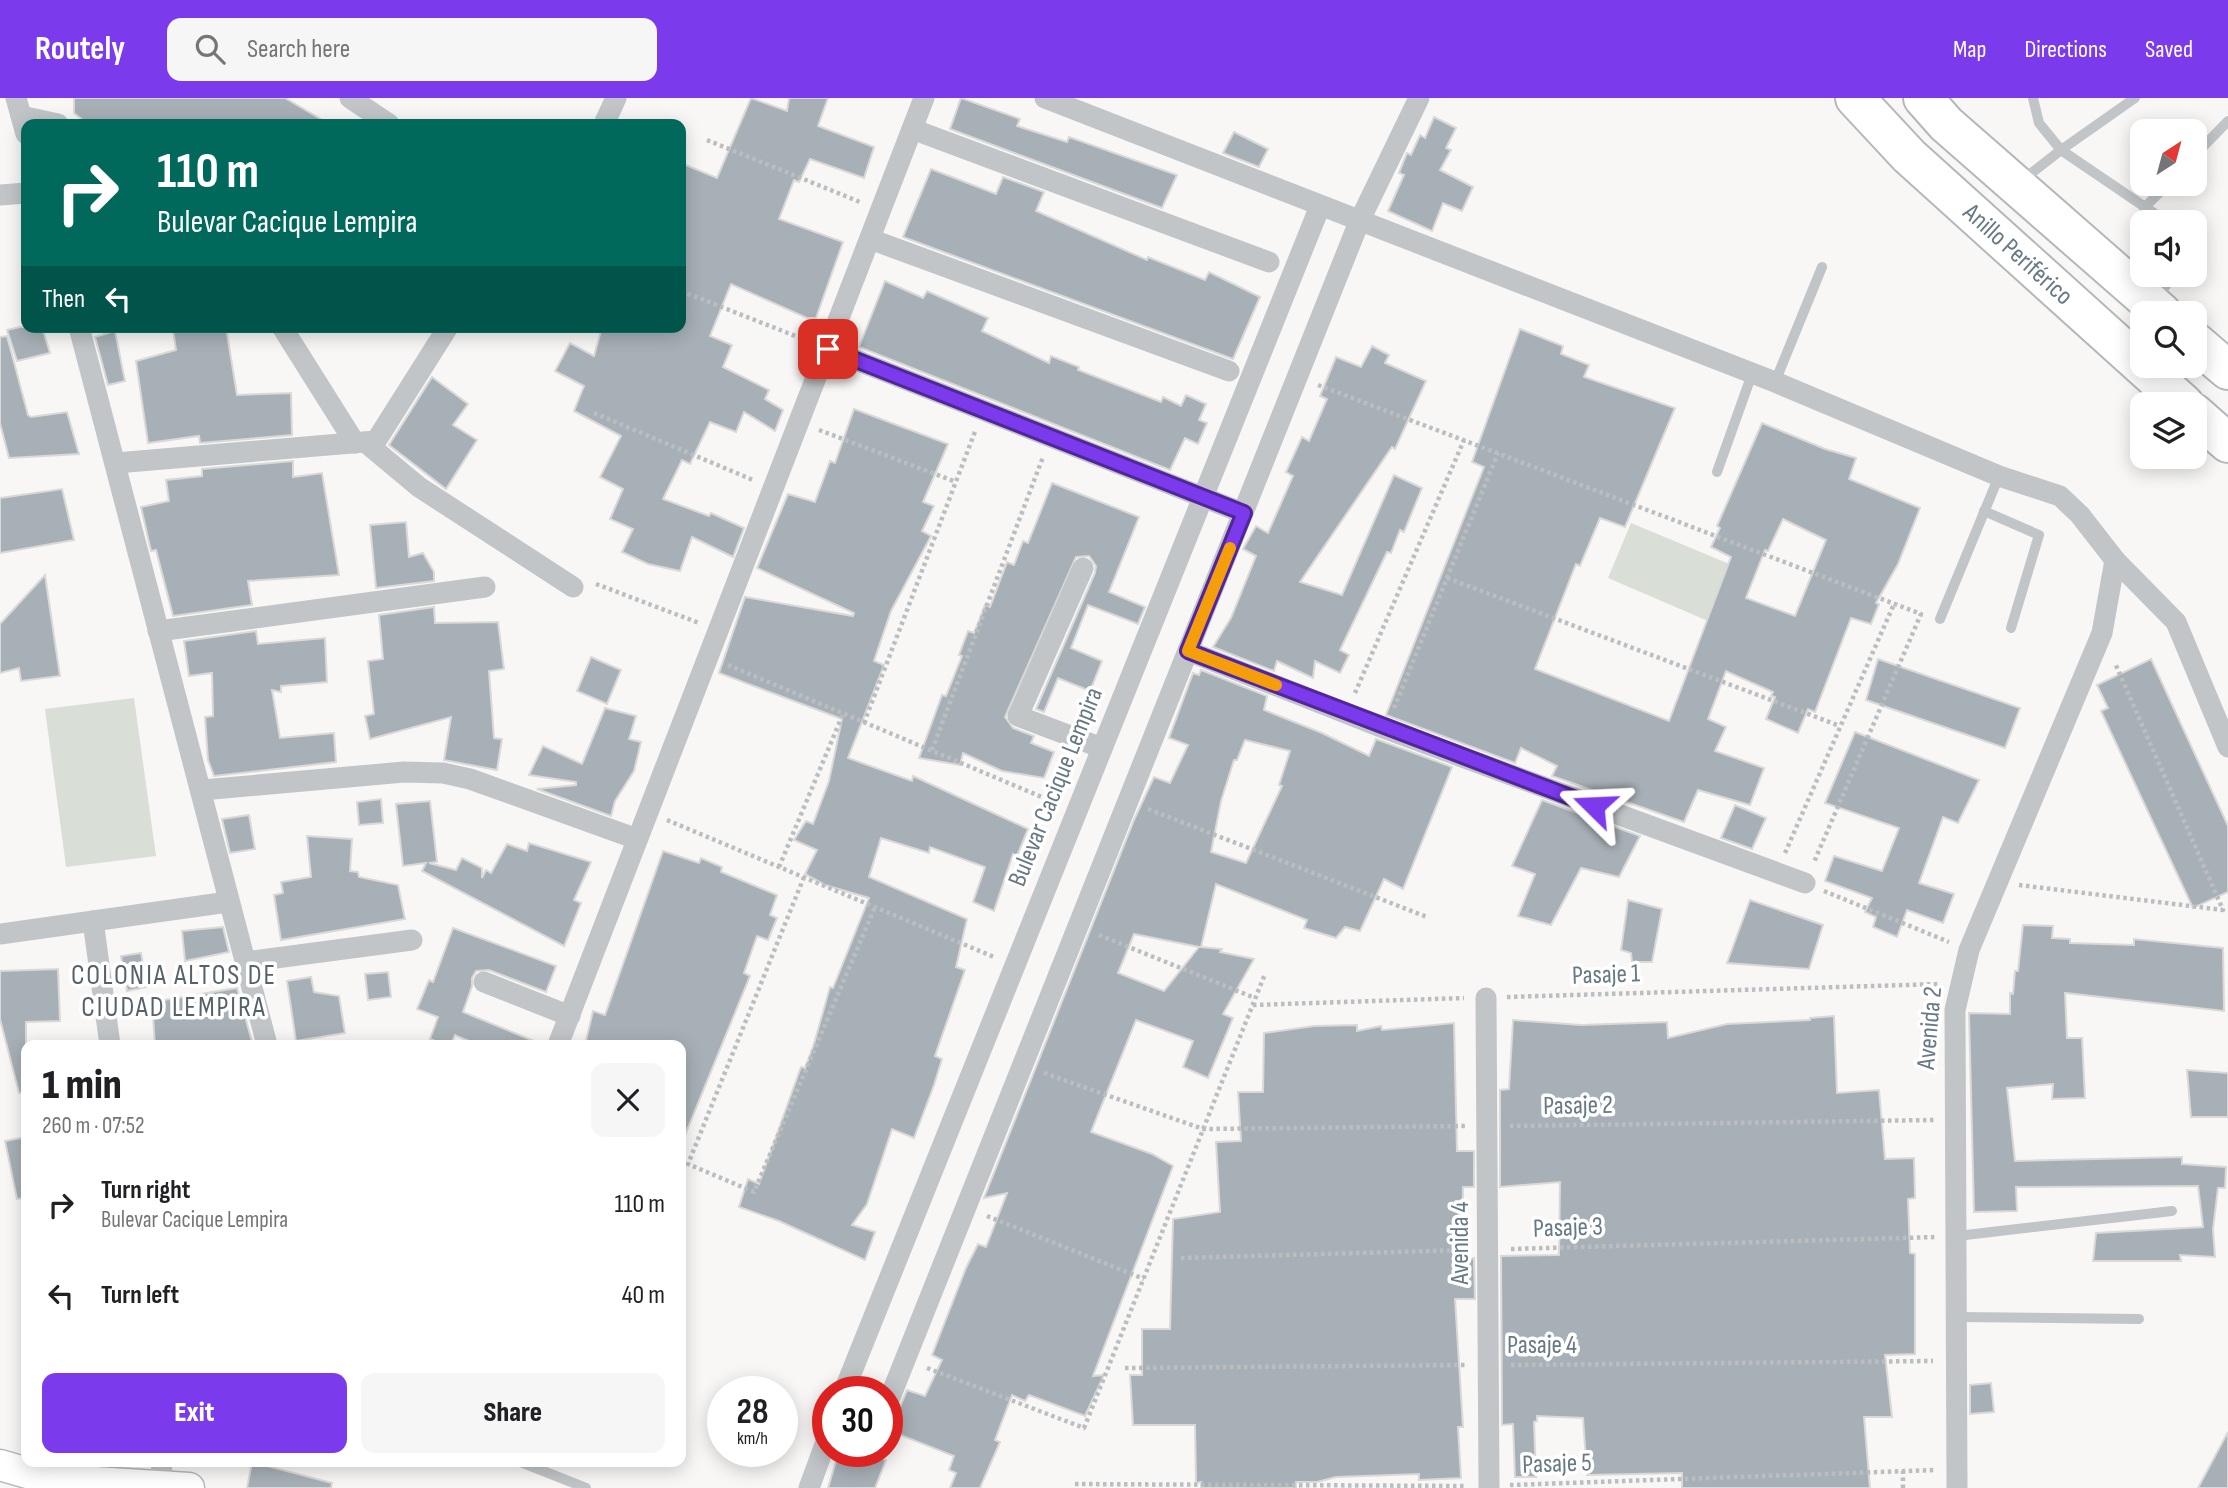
<!DOCTYPE html>
<html lang="en">
<head>
<meta charset="utf-8">
<style>
	body { margin:0; font-family:"Sofia Sans Condensed",sans-serif; background:#f6f6f6; color:#202124; height:100vh; display:flex; flex-direction:column; font-size:26px; white-space:nowrap }
	* { box-sizing:border-box; margin:0 }
	p { font-size:23px; color:#757577 }
	.icon { flex:none; width:38px; height:38px; fill:none; stroke:currentColor; stroke-width:2; stroke-linecap:round; stroke-linejoin:round }
	.map { position:relative; flex:1; overflow:hidden }
	.drawer { position:absolute; left:21px; top:942px; width:665px; height:427px; display:flex; flex-direction:column; background:#fff; border-radius:14px; box-shadow:0 4px 18px #0003 }
	.drawer>* { flex:none }
	.banner { position:absolute; left:21px; top:21px; width:665px; height:214px; border-radius:14px; box-shadow:0 4px 18px #0003; background:#00695c; color:#fff; overflow:hidden }
	.needle { width:46px; rotate:36deg }
	.tools { position:absolute; left:2130px; top:21px; display:grid; gap:14px }
	.tools a { display:grid; place-items:center; width:77px; height:77px; border-radius:14px; background:#fff; box-shadow:0 4px 18px #0003; font-size:35px }
	.speed { position:absolute; left:707px; top:1278px; display:flex; gap:14px; font-size:35px; font-weight:700; text-align:center }
	.speed>* { display:grid; place-content:center; width:91px; height:91px; border-radius:50%; background:#fff; box-shadow:0 4px 18px #0003; line-height:1 }
	.speed small { font-size:18px; font-weight:400 }
	.speed .limit { border:10px solid #d22; background:#fff; color:#111 }
	.pin { position:absolute; display:grid; place-items:center; width:60px; height:60px; color:#fff; margin:-30px; border-radius:14px; box-shadow:0 4px 10px #0006 }
	.me { position:absolute; width:77px; margin:-38px; rotate:291deg; stroke-linejoin:round; filter:drop-shadow(0 0 5px #0008) }
	.turn { display:flex; align-items:center; gap:24px; height:147px; padding:0 21px; font-size:32px }
	.turn .icon { width:91px; height:91px; stroke-width:2.5 }
	.turn b { display:block; font-size:49px; line-height:60px }
	.then { display:flex; align-items:center; height:66px; padding:0 21px; background:#0003; gap:14px; font-size:26px }
	.round { display:grid; place-items:center; flex:none; width:74px; height:74px; border-radius:14px; background:#f6f6f6 }
	.head { display:flex; align-items:center; justify-content:space-between; height:119px; padding:0 21px }
	h1 { font-size:42px; font-weight:800; line-height:52px }
	.action { display:flex; gap:14px; margin-top:auto; padding:14px 21px }
	.action a { flex:1; height:80px; border-radius:14px; background:#7c3aed; color:#fff; font-size:28px; font-weight:800; line-height:80px; text-align:center }
	.action a+a { background:#f6f6f6; color:#202124 }
	ul { padding:0; list-style:none }
	li { display:flex; align-items:center; gap:21px; height:91px; padding:0 21px }
	li div { flex:1 }
	li b { display:block; font-size:26px }
	li em { font-style:normal }
	header { display:flex; align-items:center; gap:42px; box-sizing:border-box; height:98px; padding:0 35px; background:#7c3aed; color:#fff }
	header strong { font-size:33px }
	nav { display:flex; gap:38px; margin-inline-start:auto; font-size:24px }
	.search { width:490px; height:63px; background:#f6f6f6; display:flex; align-items:center; gap:18px; box-sizing:border-box; padding:0 24px; border-radius:14px; color:#757577; font-size:26px }
	.map>svg:first-child { display:block }
	.green { fill:#d9ded6 }
	.building { fill:#a7b0b6; stroke:#d9d9d7; stroke-width:2; fill-rule:evenodd }
	.lines { fill:none; stroke-linecap:round; stroke-linejoin:round }
	.secondary-casing { stroke:#b3b9bd; stroke-width:33 }
	.highway-casing { stroke:#b4b8bb; stroke-width:42 }
	.path { stroke:#bbbec0; stroke-width:4.5; stroke-dasharray:3.5 3.5; stroke-linecap:butt }
	.lane { stroke:#c1c5c8; stroke-width:10 }
	.street { stroke:#c1c5c8; stroke-width:21 }
	.secondary { stroke:#fff; stroke-width:30 }
	.highway { stroke:#fff; stroke-width:38 }
	.route-casing { stroke:#51269a; stroke-width:18 }
	.route { stroke:#7c3aed; stroke-width:12 }
	.slow { stroke:#f59e0b; stroke-width:12 }
	.labels { text-anchor:middle; dominant-baseline:central; stroke-width:7; stroke-linejoin:round; paint-order:stroke }
	.street-label { font-size:26px; fill:#677985; stroke:#fff }
	.neighbourhood-label { font-size:28px; letter-spacing:2px; fill:#55626a; stroke:#fff }
</style>
</head>
<body>
<header>
<strong>Routely</strong>
<div class="search"><svg class="icon" aria-label="search" viewBox="0 0 24 24"><circle cx="10" cy="10" r="6"/><path d="M15 15l6 6"/></svg>Search here</div>
<nav><a>Map</a><a>Directions</a><a>Saved</a></nav>
</header>
<div class="map">
<svg width="2228" height="1390" viewBox="0 0 2228 1390">
	<rect width="100%" height="100%" fill="#f8f7f5"/>
	<!-- green -->
	<g class="green">
		<polygon points="1631,425 1739,470 1715,526 1608,480"/>
		<polygon points="134,600 156,758 66,769 45,611"/>
	</g>
	<!-- building -->
	<g class="building">
		<polygon points="74,0 285,0 329,26 88,26 74,15"/>
		<polygon points="751,0 787,13 789,0 828,0 818,28 874,49 864,80 810,61 799,84 794,82 779,121 843,144 816,220 807,220 731,186 710,238 732,247 723,269 769,292 765,301 783,312 775,333 744,314 736,334 710,324 690,366 682,362 663,401 709,418 711,415 744,430 733,459 692,439 680,473 648,466 622,454 633,431 610,421 623,391 600,379 621,338 574,313 584,288 555,273 570,245 594,258 602,229 681,229 681,65 717,80"/>
		<polygon points="961,0 1020,21 1017,28 1067,44 1069,39 1177,77 1162,110 950,31"/>
		<polygon points="1434,19 1456,30 1446,50 1451,52 1440,72 1473,89 1462,113 1443,105 1432,133 1388,113 1404,77 1399,75 1407,55 1411,57 1420,37 1425,40"/>
		<polygon points="1234,34 1268,51 1259,69 1223,55"/>
		<polygon points="931,71 996,96 1003,79 1044,94 1036,113 1147,162 1148,159 1205,182 1209,174 1260,199 1233,261 903,139"/>
		<polygon points="885,183 923,200 927,193 988,220 982,233 1049,265 1051,258 1079,269 1078,272 1161,304 1163,299 1181,308 1186,297 1206,306 1199,322 1207,325 1198,346 1185,340 1170,372 859,249"/>
		<polygon points="20,229 42,229 50,255 17,263 7,232"/>
		<polygon points="189,229 226,229 237,297 291,295 292,337 200,345 199,338 148,345 136,263 176,252 173,232"/>
		<path d="M1520,231L1563,248L1561,256L1589,267L1584,279L1675,310L1625,429L1600,420L1580,468L1576,466L1535,571L1669,623L1731,459L1711,449L1720,430L1717,428L1762,325L1825,351L1856,360L1849,381L1920,410L1898,466L1876,505L1879,506L1871,526L1851,520L1815,614L1808,611L1798,635L1766,621L1775,599L1771,598L1773,594L1726,573L1708,621L1726,629L1715,653L1764,670L1750,707L1698,692L1684,724L1552,678L1557,668L1521,650L1515,665L1386,617L1484,369L1472,364ZM1783,421L1826,442L1795,518L1746,500L1765,452L1768,453Z"/>
		<polygon points="115,233 125,283 108,287 95,239"/>
		<polygon points="7,238 28,317 31,319 67,314 79,356 9,360 0,325 0,239"/>
		<polygon points="1372,248 1389,257 1385,265 1426,283 1395,351 1392,349 1300,484 1342,497 1394,377 1422,390 1404,434 1400,432 1391,455 1387,454 1340,552 1349,557 1340,575 1315,563 1313,580 1277,563 1274,573 1213,549 1231,520 1256,458 1243,451 1256,428 1268,435 1293,378 1286,374 1302,339 1309,343 1327,301 1320,298 1336,259 1361,269"/>
		<polygon points="432,279 468,306 453,327 477,342 446,391 389,347"/>
		<polygon points="854,311 948,346 923,404 934,408 922,433 931,438 891,513 874,563 884,567 848,660 912,683 913,678 1028,731 1017,758 1013,756 994,813 973,804 985,769 930,749 929,755 881,740 869,779 967,821 956,869 965,872 935,958 942,961 934,987 914,1040 892,1031 867,1106 852,1127 875,1134 865,1162 779,1123 739,1109 748,1081 759,1086 801,969 805,970 814,946 830,889 833,890 869,800 825,787 805,776 817,752 794,742 806,723 813,726 829,683 842,621 719,575 745,499 853,518 854,515 757,470 788,396 815,404 830,363 835,365"/>
		<polygon points="293,363 293,379 322,375 339,477 248,483 252,507 173,518 156,452 151,453 141,409 169,403 166,382 202,378 202,371"/>
		<polygon points="1052,385 1139,419 1109,494 1145,509 1138,526 1088,507 1071,550 1102,563 1090,593 1058,580 1044,614 1036,611 1095,475 1096,468 1089,458 1076,459 1005,619 1013,630 1034,638 1031,645 1054,654 1044,680 1002,673 963,655 960,667 919,660 942,597 946,598 962,558 959,557 968,533 974,535 985,507 990,509 1007,464 1014,467 1023,443 1028,445"/>
		<polygon points="62,391 74,442 0,455 0,400"/>
		<polygon points="406,424 409,459 423,455 434,474 434,483 376,490 370,427"/>
		<polygon points="45,477 60,578 21,583 19,570 0,575 0,526"/>
		<polygon points="434,509 435,525 498,524 504,571 489,573 494,640 502,641 497,672 444,662 451,619 370,641 365,618 374,616 368,563 383,561 379,517"/>
		<polygon points="256,533 258,546 325,540 327,584 281,588 281,594 272,592 280,640 334,635 336,664 214,678 208,662 205,619 213,618 212,575 189,578 184,543"/>
		<polygon points="591,559 621,572 607,606 577,593"/>
		<polygon points="1878,561 2020,610 2005,650 1866,602"/>
		<polygon points="2151,561 2228,728 2228,794 2193,810 2101,613 2108,610 2097,587"/>
		<path d="M1201,572L1267,598L1264,612L1322,635L1369,658L1376,641L1452,669L1403,791L1384,781L1360,833L1345,829L1336,840L1304,830L1307,822L1216,786L1201,849L1222,851L1220,854L1254,861L1223,916L1233,920L1208,980L1183,969L1193,943L1136,922L1091,1034L1152,1056L1173,1068L1093,1278L1104,1277L1085,1318L1029,1297L1025,1303L1012,1297L995,1342L1000,1344L980,1390H950L956,1375L949,1372L954,1358L890,1333L907,1292L925,1298L942,1262L932,1257L966,1170L978,1146L986,1149L1007,1095L984,1100L1134,722L1154,679L1170,685L1188,647L1169,640L1193,575L1199,577ZM1245,642L1290,653L1279,687L1282,688L1246,765L1211,754L1221,703L1234,662H1237ZM1134,836L1199,849L1164,893L1118,875Z"/>
		<polygon points="605,610 636,618 629,641 641,644 634,673 615,703 611,718 537,691 576,687 576,684 529,677 543,648 582,666"/>
		<polygon points="1855,634 1979,682 1958,725 1943,719 1919,785 1954,796 1943,825 1907,812 1897,839 1873,829 1876,819 1865,814 1872,800 1825,783 1834,758 1882,773 1899,730 1825,705"/>
		<polygon points="381,701 383,725 359,727 357,704"/>
		<polygon points="1542,702 1640,738 1619,779 1581,770 1551,827 1518,818 1535,776 1512,768"/>
		<polygon points="430,703 437,764 429,765 456,772 462,760 482,770 482,780 486,772 491,775 507,746 527,753 529,745 591,764 574,802 581,805 564,848 422,773 426,765 403,768 396,706"/>
		<polygon points="1735,707 1766,720 1752,751 1721,740"/>
		<polygon points="249,717 255,751 230,755 222,721"/>
		<polygon points="307,738 352,741 350,773 358,774 359,779 398,787 405,821 281,842 274,797 283,795 281,784 311,779"/>
		<polygon points="663,753 699,765 701,760 722,769 721,774 777,797 770,817 777,820 768,842 757,838 744,875 750,878 683,1042 681,947 585,947 593,913 605,917"/>
		<polygon points="1628,802 1662,811 1652,864 1632,864 1631,855 1621,852"/>
		<polygon points="1750,802 1823,827 1809,871 1727,865"/>
		<polygon points="2023,827 2053,828 2052,840 2070,841 2070,845 2134,847 2134,841 2223,850 2224,913 2065,895 2067,940 2082,940 2085,1000 2052,1001 2053,986 2007,990 2015,1063 2182,1059 2182,1066 2226,1069 2225,1090 2218,1090 2213,1131 2215,1159 2180,1157 2181,1163 2093,1163 2096,1135 2203,1129 2198,1088 2016,1089 2017,1113 1974,1114 1969,915 2010,916 2010,895 2013,896 2015,873 2018,873"/>
		<polygon points="223,829 229,854 185,863 182,833"/>
		<polygon points="453,830 556,868 546,894 489,872 476,873 472,880 472,888 463,914 544,947 478,947 455,937 451,947 445,947 430,941 438,919 417,911 429,882 433,884"/>
		<polygon points="141,855 147,889 127,893 121,858"/>
		<polygon points="58,871 60,923 26,924 26,994 19,995 0,921 0,873"/>
		<polygon points="388,874 391,899 368,902 365,876"/>
		<polygon points="311,879 314,894 339,898 345,935 296,943 287,883"/>
		<polygon points="237,890 253,947 155,947 152,904"/>
		<polygon points="1834,918 1837,995 1879,992 1885,1061 1914,1060 1915,1100 1908,1101 1910,1155 1915,1156 1915,1256 1885,1257 1892,1319 1864,1319 1870,1390 1682,1390 1682,1375 1587,1377 1583,1320 1537,1318 1537,1323 1534,1324 1536,1379 1515,1379 1513,1326 1502,1327 1501,1158 1559,1157 1560,1084 1500,1089 1500,992 1509,991 1513,922 1581,927 1667,924 1668,940 1727,926 1810,922 1810,920"/>
		<polygon points="1454,925 1457,1053 1474,1053 1474,1089 1463,1089 1462,1161 1474,1160 1475,1201 1455,1201 1463,1329 1458,1329 1461,1380 1419,1382 1419,1376 1336,1379 1317,1384 1296,1384 1296,1390 1201,1390 1201,1384 1196,1385 1195,1327 1133,1327 1130,1277 1142,1277 1142,1231 1170,1231 1173,1121 1220,1114 1216,1044 1241,1043 1238,994 1263,994 1264,935 1314,928 1357,927 1357,933 1381,928 1382,932"/>
		<polygon points="2187,972 2228,975 2228,1019 2191,1019"/>
		<polygon points="26,1039 26,1100 17,1101 5,1043"/>
		<polygon points="1991,1285 1994,1314 1970,1316 1970,1287"/>
		<polygon points="2228,1334 2228,1390 2198,1390"/>
		<polygon points="839,1353 861,1353 886,1362 875,1390 828,1390"/>
		<polygon points="252,1364 332,1385 331,1390 247,1390"/>
	</g>
	<g class="lines">
		<!-- secondary casing -->
		<g class="secondary-casing">
			<polyline id="secondary" points="0,1367 48,1381 189,1390"/>
		</g>
		<!-- highway casing -->
		<g class="highway-casing">
			<g id="highway">
				<path id="s1" d="M1855,0L1909,58L2184,306"/>
				<polyline points="1923,0 1946,26 2162,215"/>
				<polyline points="2194,243 2228,272"/>
				<polyline points="2194,315 2228,345"/>
			</g>
		</g>
		<!-- path -->
		<g class="path">
			<polyline points="707,42 860,104"/>
			<polyline points="681,193 808,243"/>
			<polyline points="1318,287 1921,516 1814,764"/>
			<polyline points="594,315 753,382"/>
			<polyline points="819,332 956,384"/>
			<polyline points="1447,480 1840,628"/>
			<polyline points="596,486 699,525"/>
			<polyline points="728,567 1056,705"/>
			<polyline points="1355,595 1464,342"/>
			<polyline points="1394,610 1498,355"/>
			<polyline points="864,625 976,331"/>
			<polyline points="932,652 1043,359"/>
			<polyline points="1148,711 1427,819"/>
			<polyline points="667,722 994,859"/>
			<polyline points="1785,755 1894,506"/>
			<polyline points="779,769 843,616"/>
			<polyline points="804,779 688,1066 754,1094 875,809"/>
			<polyline points="2019,787 2223,812 2115,565"/>
			<polyline points="1824,793 1949,844"/>
			<polyline points="1099,837 1255,900"/>
			<polyline points="1507,899 1939,886"/>
			<polyline points="1253,907 1464,900"/>
			<polyline points="1044,975 1203,1031 1466,1028"/>
			<polyline points="1510,1028 1935,1022"/>
			<polyline points="987,1118 1144,1181"/>
			<polyline points="1511,1151 1936,1139"/>
			<polyline points="1181,1160 1467,1152"/>
			<polyline points="1511,1267 1933,1263"/>
			<polyline points="927,1270 1084,1330 1265,876"/>
			<polyline points="1125,1270 1468,1267"/>
			<polyline points="1075,1386 1466,1388"/>
			<polyline points="1510,1387 1935,1372"/>
			<polyline points="1903,1390 1903,1373"/>
		</g>
		<!-- lane -->
		<g class="lane">
			<polyline points="2135,0 2061,52 2167,124"/>
			<polyline points="2194,58 2228,23"/>
			<polyline points="2020,84 2061,52 2039,25 2033,0"/>
			<polyline points="2144,110 2168,86"/>
			<polyline points="2156,202 2173,177"/>
			<polyline points="1775,284 1822,169"/>
			<polyline points="1717,374 1752,276"/>
			<polyline points="1984,413 2039,437 2011,530"/>
			<polyline points="1940,521 1999,378"/>
			<polyline points="1957,1138 2172,1113"/>
			<polyline points="1958,1219 2139,1221"/>
			<polyline points="518,1363 586,1390"/>
		</g>
		<!-- street -->
		<g class="street">
			<polyline points="16,0 26,36"/>
			<polyline points="350,0 389,26"/>
			<polyline points="1045,0 1775,284 1999,378 2060,398 2080,417 2115,462 2176,524 2228,649"/>
			<polyline points="21,18 58,26"/>
			<polyline points="604,26 616,0"/>
			<polyline points="912,31 1269,164"/>
			<polyline points="0,97 26,95"/>
			<polyline points="870,141 1229,273"/>
			<polyline points="79,229 267,947"/>
			<polyline points="282,229 355,345"/>
			<polyline points="828,251 1243,415"/>
			<polyline points="365,344 419,389 573,489"/>
			<polyline points="116,365 376,343 448,229"/>
			<polyline points="1083,470 1018,618 1102,650"/>
			<polyline points="158,533 485,489"/>
			<polyline points="1188,553 1386,631 1805,785"/>
			<polyline points="202,692 404,674 443,675 470,681 637,741"/>
			<polyline points="93,823 110,947"/>
			<polyline points="0,836 228,804"/>
			<polyline points="245,864 412,842"/>
			<polyline points="484,884 570,918"/>
			<polyline points="1486,900 1489,1390"/>
			<polyline points="558,947 924,0"/>
			<polyline points="844,1293 1320,108"/>
			<polyline points="887,1307 1359,124 1419,0"/>
			<polyline points="161,1363 163,1387"/>
			<polyline points="809,1390 828,1338"/>
			<polyline points="1957,1390 1955,912 1969,852 2102,535 2115,462"/>
		</g>
		<!-- secondary -->
		<use href="#secondary" class="secondary"/>
		<!-- highway -->
		<use href="#highway" class="highway"/>
	</g>
	<g class="lines">
		<!-- route casing -->
		<g class="route-casing">
			<polyline id="route" points="828,251 1244,415 1188,553 1594,708"/>
		</g>
		<!-- route -->
		<use href="#route" class="route"/>
		<!-- slow -->
		<polyline class="slow" points="1230,450 1188,553 1276,587"/>
	</g>
	<g class="labels">
		<!-- street labels -->
		<g class="street-label">
			<text stroke="none"><textPath href="#s1" startOffset="226">Anillo Periférico</textPath></text>
			<text transform="translate(1056 689) rotate(-68)">Bulevar Cacique Lempira</text>
			<text transform="translate(1606 877) rotate(-2)">Pasaje 1</text>
			<text transform="translate(1930 930) rotate(-85)">Avenida 2</text>
			<text transform="translate(1578 1008) rotate(-1)">Pasaje 2</text>
			<text transform="translate(1568 1130) rotate(-2)">Pasaje 3</text>
			<text transform="translate(1460 1145) rotate(-90)">Avenida 4</text>
			<text x="1542" y="1247">Pasaje 4</text>
			<text transform="translate(1557 1366) rotate(-2)">Pasaje 5</text>
		</g>
		<!-- neighbourhood labels -->
		<g class="neighbourhood-label">
			<text x="174" y="877">COLONIA ALTOS DE<tspan x="174" dy="32">CIUDAD LEMPIRA</tspan></text>
		</g>
	</g>
</svg>
<div class="tools">
<a><svg class="needle" viewBox="-14 -14 28 28"><path d="M0-13l5 13h-10z" fill="#e53935"/><path d="M0 13l5-13h-10z" fill="#757577"/></svg></a>
<a><svg class="icon" aria-label="sound" viewBox="0 0 24 24"><path d="M4 9h4l5-4v14l-5-4H4zM17 9q2 3 0 6"/></svg></a>
<a><svg class="icon" aria-label="search" viewBox="0 0 24 24"><circle cx="10" cy="10" r="6"/><path d="M15 15l6 6"/></svg></a>
<a><svg class="icon" aria-label="layers" viewBox="0 0 24 24"><path d="M12 4l9 5-9 5-9-5zM3 14l9 5 9-5"/></svg></a>
</div>
<div class="speed"><div>28<small>km/h</small></div><div class="limit">30</div></div>
<div class="pin" style="left:828px;top:251px;background:#d93025"><svg class="icon" aria-label="arrive" viewBox="0 0 24 24"><path d="M6 21V4h12l-3 4 3 4H6"/></svg></div>
<svg class="me" style="left:1594px;top:708px" viewBox="-20 -20 40 40"><path d="M0-17L14 15 0 8-14 15z" fill="#7c3aed" stroke="#fff" stroke-width="4"/></svg>
<div class="banner">
<div class="turn"><svg class="icon" aria-label="right" viewBox="0 0 24 24"><path d="M7 20v-9h11M14 6l5 5-5 5"/></svg><div><b>110 m</b>Bulevar Cacique Lempira</div></div>
<div class="then">Then<svg class="icon" aria-label="left" viewBox="0 0 24 24"><path d="M17 20v-9H6M10 6l-5 5 5 5"/></svg></div>
</div>
<section class="drawer">
<div class="head"><div><h1>1 min</h1><p>260 m · 07:52</p></div><a class="round"><svg class="icon" aria-label="close" viewBox="0 0 24 24"><path d="M6 6l12 12M18 6L6 18"/></svg></a></div>
<ul>
<li><svg class="icon" aria-label="right" viewBox="0 0 24 24"><path d="M7 20v-9h11M14 6l5 5-5 5"/></svg><div><b>Turn right</b><p>Bulevar Cacique Lempira</p></div><em>110 m</em></li>
<li><svg class="icon" aria-label="left" viewBox="0 0 24 24"><path d="M17 20v-9H6M10 6l-5 5 5 5"/></svg><div><b>Turn left</b></div><em>40 m</em></li>
</ul>
<div class="action"><a>Exit</a><a>Share</a></div>
</section>
</div>
</body>
</html>
